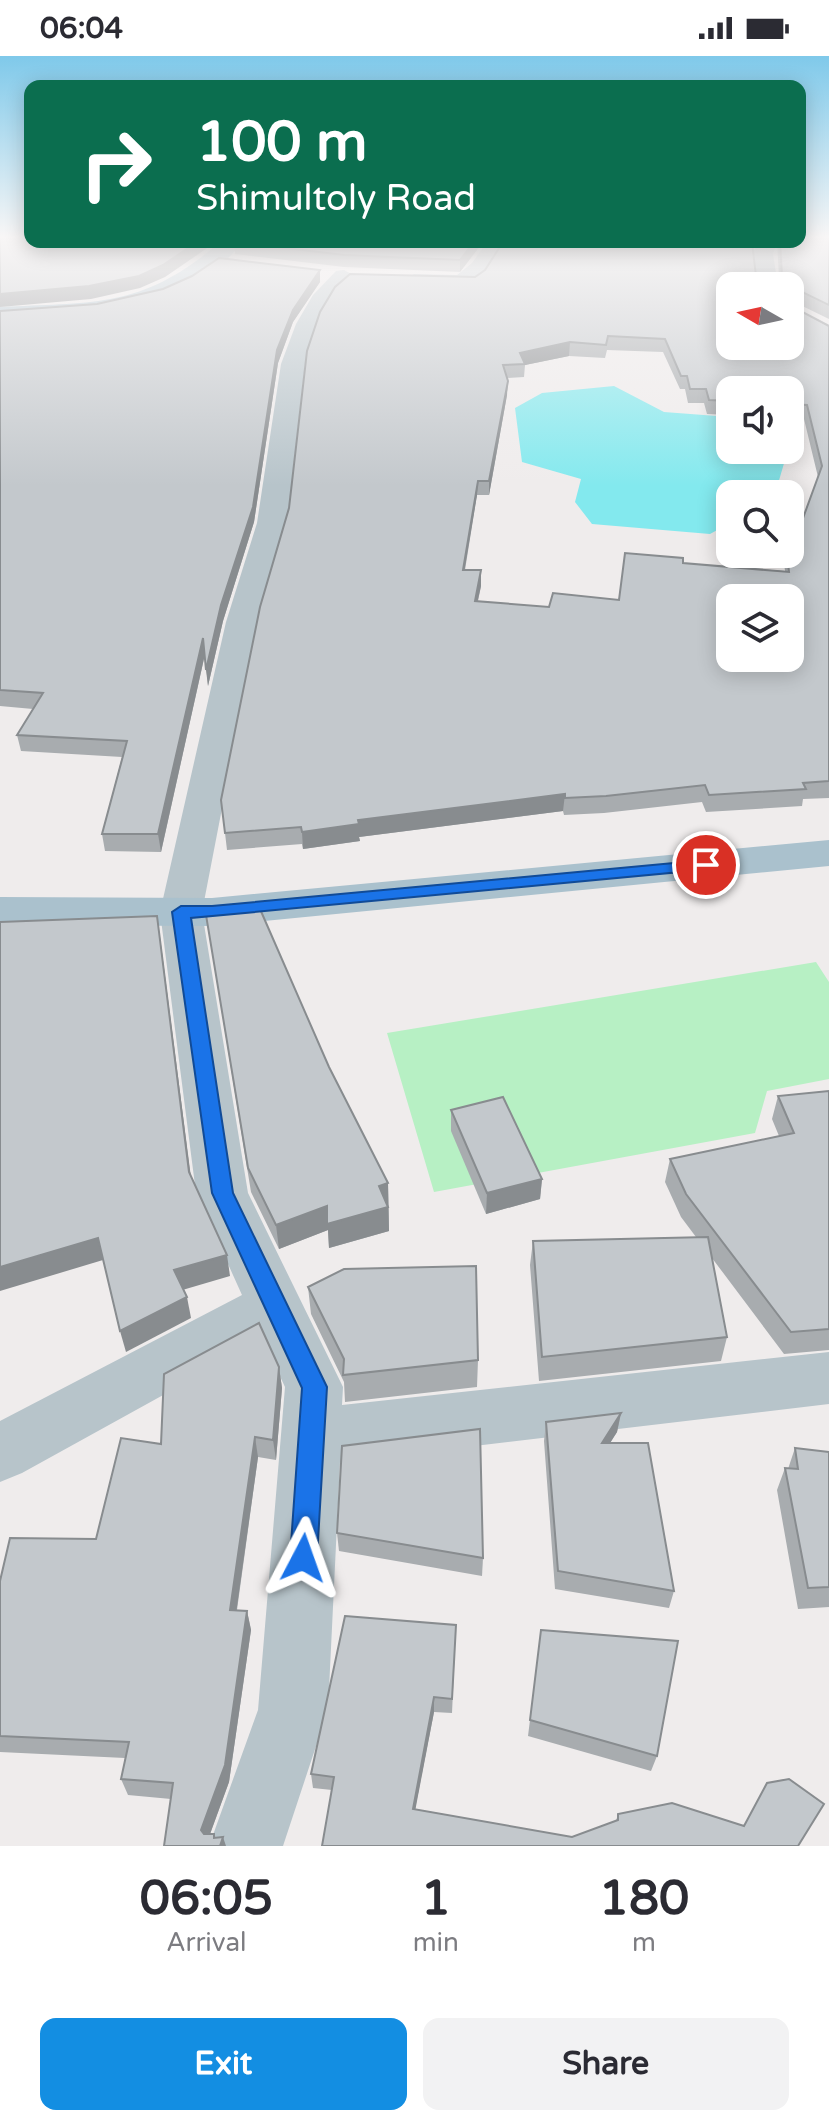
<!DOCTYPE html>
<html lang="en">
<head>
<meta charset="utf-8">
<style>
	body { margin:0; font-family:"Varela Round",sans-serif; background:#f2f2f3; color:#2b2b33; height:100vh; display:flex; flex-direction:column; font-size:30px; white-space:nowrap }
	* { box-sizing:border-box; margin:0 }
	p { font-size:26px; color:#7c7c81 }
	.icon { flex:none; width:44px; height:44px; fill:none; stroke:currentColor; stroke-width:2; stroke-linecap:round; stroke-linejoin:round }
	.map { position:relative; height:1790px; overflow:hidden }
	.side { display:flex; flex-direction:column; background:#fff; flex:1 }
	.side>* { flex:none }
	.top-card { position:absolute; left:24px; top:24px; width:782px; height:168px; border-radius:16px; box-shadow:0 4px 20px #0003; background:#0b6e4f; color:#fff; overflow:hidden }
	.needle { width:52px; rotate:279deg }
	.controls { position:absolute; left:716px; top:216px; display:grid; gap:16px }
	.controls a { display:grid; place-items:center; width:88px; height:88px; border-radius:16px; background:#fff; box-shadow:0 4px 20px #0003; font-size:40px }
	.pin { position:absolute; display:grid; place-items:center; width:68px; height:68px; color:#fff; margin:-34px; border:4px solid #fff; border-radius:50%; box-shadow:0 2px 8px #0007 }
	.me { position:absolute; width:88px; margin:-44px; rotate:4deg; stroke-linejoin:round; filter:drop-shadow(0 0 6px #0008) }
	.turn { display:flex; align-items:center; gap:28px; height:168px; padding:0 40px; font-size:36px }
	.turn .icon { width:104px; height:104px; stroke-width:2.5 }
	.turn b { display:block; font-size:56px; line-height:68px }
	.eta { display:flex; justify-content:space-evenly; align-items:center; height:136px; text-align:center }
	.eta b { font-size:48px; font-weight:800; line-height:56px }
	.primary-button { display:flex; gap:16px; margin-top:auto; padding:16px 40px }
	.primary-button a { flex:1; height:92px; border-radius:16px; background:#138ee2; color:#fff; font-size:32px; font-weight:800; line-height:92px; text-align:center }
	.primary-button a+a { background:#f2f2f3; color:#2b2b33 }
	.status { display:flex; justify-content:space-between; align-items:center; height:56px; padding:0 40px; background:#fff; direction:ltr }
	.status svg { height:22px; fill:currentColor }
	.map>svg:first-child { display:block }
	.green { fill:#b7f0c4 }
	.water { fill:#83e9ee }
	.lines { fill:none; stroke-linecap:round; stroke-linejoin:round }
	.minor { fill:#b7c4ca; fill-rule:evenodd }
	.major { fill:#aac1cd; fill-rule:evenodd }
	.wall { fill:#a8acaf; fill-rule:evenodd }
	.shaded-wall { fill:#888c8f }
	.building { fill:#c3c8cc; stroke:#888c8f; stroke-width:2; fill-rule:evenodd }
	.route { fill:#1a73e8; stroke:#114b97; stroke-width:2 }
</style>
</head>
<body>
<div class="status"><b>06:04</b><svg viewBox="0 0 49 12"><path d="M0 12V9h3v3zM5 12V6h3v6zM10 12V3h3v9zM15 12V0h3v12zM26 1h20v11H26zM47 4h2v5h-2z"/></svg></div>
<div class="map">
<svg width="829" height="1790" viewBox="0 0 829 1790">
	<rect width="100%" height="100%" fill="#efecec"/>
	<!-- green -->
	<polygon class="green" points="816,906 829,926 829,1023 767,1035 755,1077 434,1136 387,977"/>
	<!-- water -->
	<polygon class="water" points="614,330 664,356 730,361 730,394 773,394 785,404 775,438 730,438 730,467 710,478 592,468 575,446 581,423 522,406 515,352 542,337"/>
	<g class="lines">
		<!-- minor -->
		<g class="minor">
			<path d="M487,186H507C479,229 459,242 406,229L403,224L414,218L457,219L472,207Z"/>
			<polygon points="757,186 777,186 773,198 778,230 756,230 753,198"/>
			<polygon points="344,214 355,220 333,242 318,268 305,308 287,467 258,566 202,856 248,1137 343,1331 342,1349 829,1296 829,1348 340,1406 328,1654 283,1790 209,1790 258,1654 285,1331 263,1284 22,1417 0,1426 0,1365 242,1239 196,1137 160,856 226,566 257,467 281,308 296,268 313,239 336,215"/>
		</g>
		<!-- major -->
		<g class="major">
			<path d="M220,186H242C185,262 85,260 0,265V251C96,246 142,253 220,186Z"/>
			<polygon points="829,784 829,810 212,870 0,869 0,841 212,842"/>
		</g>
	</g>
	<!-- wall -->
	<g class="wall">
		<path d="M829,179V263L790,244L791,250L829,270V742L803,743L802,750L706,756L702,746L604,757L564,759L563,755L359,781L360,785L303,793L302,788L227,794L225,777L475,221L485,214L752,191L756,220H779L777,186H800ZM607,294L663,296L680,333H685L688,347H704L707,358L730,359V334H790V362L804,363L818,421L790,498H783L785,515L683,507L619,544L549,551L478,545L481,530V514H465L477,439H489L507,339V322L524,321L525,309L569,300L605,302Z"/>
		<polygon points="234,186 483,186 460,216 344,211 235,198"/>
		<polygon points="320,226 293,266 278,307 254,466 223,565 208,630 205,598 161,796 105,795 102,778 122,701 21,695 17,679 33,653 0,650 0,255 97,248"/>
		<polygon points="206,859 329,1011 388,1127 389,1175 329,1192 328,1174 279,1193 251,1136"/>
		<polygon points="829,1035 829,1294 784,1298 712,1202 727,1281 721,1305 539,1325 530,1209 533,1185 696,1181 681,1161 665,1126 670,1103 779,1080 772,1063 778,1040"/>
		<polygon points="451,1054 542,1123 540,1143 486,1158 451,1075"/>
		<polygon points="308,1231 478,1304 477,1331 345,1346 344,1326 311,1258"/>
		<polygon points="279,1311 282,1332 276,1404 258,1401 237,1554 247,1555 251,1574 229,1726 210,1778 214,1778 216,1782 164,1790 171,1743 128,1739 121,1723 125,1702 0,1696 0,1525 96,1483 161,1388"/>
		<polygon points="621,1357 617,1376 610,1387 674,1535 669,1552 555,1533 544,1385 546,1366"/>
		<polygon points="795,1392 829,1396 829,1551 798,1553 777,1434 785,1412 788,1413"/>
		<polygon points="337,1477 483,1502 482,1520 339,1495"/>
		<polygon points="456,1569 452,1657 434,1656 415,1753 572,1781 616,1765 618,1758 798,1790 322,1790 332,1734 313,1732 311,1718"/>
		<polygon points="539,1591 657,1700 651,1715 528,1680"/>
	</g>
	<!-- shaded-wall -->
	<g class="shaded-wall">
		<polygon points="197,186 216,186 165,221 140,232 91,243 0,251 0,238"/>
		<polygon points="474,186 483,186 460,216 460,204"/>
		<polygon points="320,214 320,226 293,266 278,307 254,466 223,565 208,630 206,614 277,294 293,254"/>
		<polygon points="570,286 569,300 525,309 520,297"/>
		<polygon points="508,325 507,339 489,439 489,425"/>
		<polygon points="478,425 477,439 462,529 463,514"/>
		<polygon points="481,514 481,530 474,561 475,545"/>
		<polygon points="203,582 205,598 161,796 158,778"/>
		<polygon points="565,738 563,755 359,781 360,785 303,793 302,776 358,764"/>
		<polygon points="157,860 160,881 193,1137 189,1116"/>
		<polygon points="542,1123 540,1143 486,1158 487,1137"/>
		<polygon points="388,1127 389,1175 329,1192 328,1174 279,1193 276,1169"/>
		<polygon points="98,1182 103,1204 0,1235 0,1211"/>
		<polygon points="227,1199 230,1220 179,1235 174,1214"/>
		<polygon points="187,1241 191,1262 126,1296 120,1275"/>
		<polygon points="279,1311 282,1332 276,1404 273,1384"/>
		<polygon points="621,1357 617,1376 598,1406 602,1387"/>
		<polygon points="255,1381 258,1401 234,1572 230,1554"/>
		<polygon points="247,1555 251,1574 229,1726 206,1789 201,1774"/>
		<polygon points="434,1641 434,1656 413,1766 413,1753"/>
		<polygon points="223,1781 226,1790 220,1790"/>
	</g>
	<!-- building -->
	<g class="building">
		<polygon points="0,179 30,179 30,186 197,186 163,209 139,220 89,230 0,238"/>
		<path d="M800,179H829V249L790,230H730V290H790V233L791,250L829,270V725L803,727L806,733L709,739L705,729L606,740L565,742V738L358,764L359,768L302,776L301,771L225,777L221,744L260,551L289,452L307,295L320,256L335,231L350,218L475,221L485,214L503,186H752L756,220H782L780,186H800ZM608,280L665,283L681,320H687L690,333H706L709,344L730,345V334H790V348L807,349L822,410L799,473H790V498H787L789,516L683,507V502L625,497L619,544L553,537L549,551L475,545L481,514H463L478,425H489L508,325L503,309L525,308L520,297L570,286L606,289ZM730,542H790V602H730Z"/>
		<polygon points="235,186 474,186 460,204 344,199"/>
		<polygon points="219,202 320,214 293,254 277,294 253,451 221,549 206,614 203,582 158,778 102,778 127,685 17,679 43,637 0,634 0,255 97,248 163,233 192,220"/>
		<polygon points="260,853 329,1011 388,1127 379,1130 388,1151 327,1168 327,1150 276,1169 248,1112 206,859"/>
		<polygon points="157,860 189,1116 227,1199 174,1214 187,1241 120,1275 98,1182 0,1211 0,866"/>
		<polygon points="829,1035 829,1273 791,1276 686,1138 670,1103 794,1077 778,1040"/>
		<polygon points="503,1041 542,1123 487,1137 451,1054"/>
		<polygon points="708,1181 727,1281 542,1301 533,1185"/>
		<polygon points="476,1210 478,1304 343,1319 344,1303 308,1231 344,1213"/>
		<polygon points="259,1267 279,1311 273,1384 255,1381 230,1554 247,1555 225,1709 201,1774 204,1778 214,1778 214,1782 223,1781 220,1790 164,1790 173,1727 121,1723 129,1686 0,1680 0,1525 10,1482 96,1483 121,1382 161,1388 164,1318"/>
		<polygon points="621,1357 602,1387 648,1387 674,1535 558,1515 546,1366"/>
		<polygon points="480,1373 483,1502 337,1477 342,1390"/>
		<polygon points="795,1392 829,1396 829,1531 808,1532 785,1412 798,1413"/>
		<polygon points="345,1560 456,1569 452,1643 434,1641 413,1753 572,1781 618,1764 618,1758 672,1747 744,1770 767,1727 789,1723 824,1748 798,1790 322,1790 334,1721 311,1718"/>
		<polygon points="541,1574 678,1585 657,1700 530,1664"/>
	</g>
	<!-- sky -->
	<linearGradient id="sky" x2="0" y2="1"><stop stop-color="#7fc9ea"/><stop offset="0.42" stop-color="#f8f6f6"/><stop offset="1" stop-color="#f8f6f6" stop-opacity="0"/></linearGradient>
	<rect width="829" height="430" fill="url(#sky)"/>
	<!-- route -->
	<polygon class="route" points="706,804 712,805 712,813 191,862 233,1137 327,1331 317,1502 313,1511 303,1515 294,1511 290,1502 302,1332 212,1137 172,856 181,850 212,850"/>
</svg>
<div class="controls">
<a><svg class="needle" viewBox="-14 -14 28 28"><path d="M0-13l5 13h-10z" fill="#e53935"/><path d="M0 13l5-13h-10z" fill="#7c7c81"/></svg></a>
<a><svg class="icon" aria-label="sound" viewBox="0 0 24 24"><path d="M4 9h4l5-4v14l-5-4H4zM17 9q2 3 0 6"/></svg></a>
<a><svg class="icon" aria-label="search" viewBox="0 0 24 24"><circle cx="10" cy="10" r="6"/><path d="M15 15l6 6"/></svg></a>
<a><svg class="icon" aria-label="layers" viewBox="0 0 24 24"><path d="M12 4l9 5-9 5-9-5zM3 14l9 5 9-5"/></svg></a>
</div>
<div class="pin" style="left:706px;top:809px;background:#d93025"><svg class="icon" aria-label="arrive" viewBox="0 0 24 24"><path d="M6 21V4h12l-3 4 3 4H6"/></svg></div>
<svg class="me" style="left:303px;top:1502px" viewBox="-20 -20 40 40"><path d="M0-17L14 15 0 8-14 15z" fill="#1a73e8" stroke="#fff" stroke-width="4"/></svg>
<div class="top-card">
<div class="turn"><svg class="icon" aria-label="right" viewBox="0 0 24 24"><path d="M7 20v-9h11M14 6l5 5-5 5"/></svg><div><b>100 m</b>Shimultoly Road</div></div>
</div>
</div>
<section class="side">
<div class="eta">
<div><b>06:05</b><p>Arrival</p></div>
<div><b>1</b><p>min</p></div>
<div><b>180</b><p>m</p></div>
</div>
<div class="primary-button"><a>Exit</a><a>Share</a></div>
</section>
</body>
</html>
